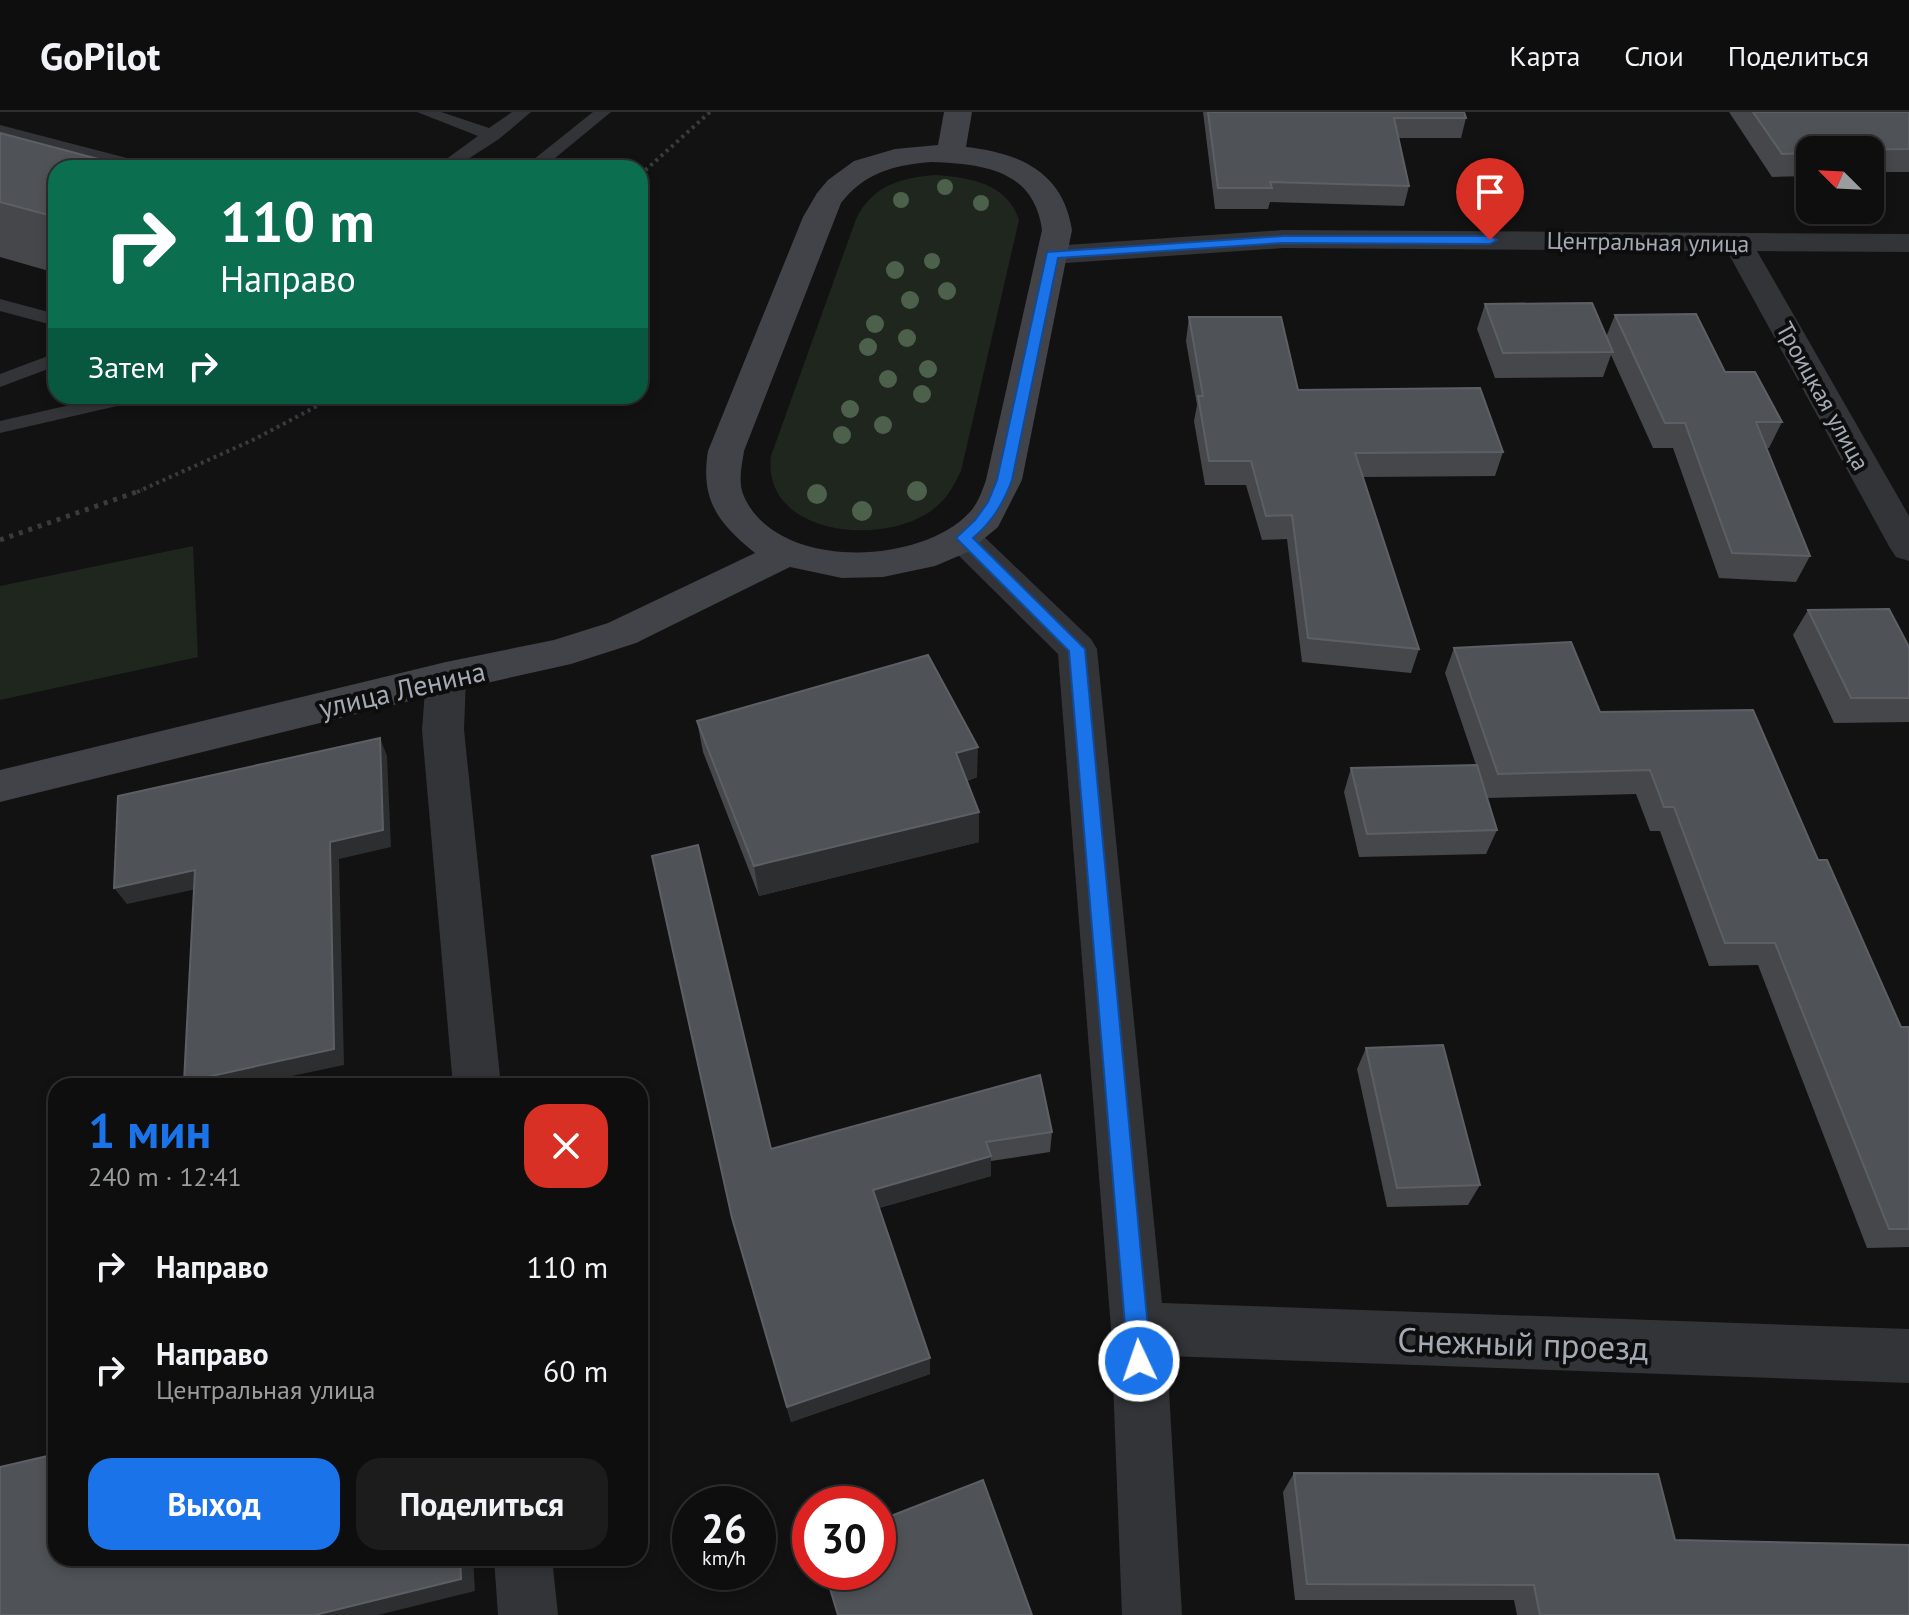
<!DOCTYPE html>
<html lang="ru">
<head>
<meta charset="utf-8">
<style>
	body { margin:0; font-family:"PT Sans",sans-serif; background:#1c1c1c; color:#f1f3f6; height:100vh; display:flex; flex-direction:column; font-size:30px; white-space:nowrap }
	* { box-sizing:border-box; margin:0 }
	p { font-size:26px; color:#9b9c9e }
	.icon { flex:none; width:44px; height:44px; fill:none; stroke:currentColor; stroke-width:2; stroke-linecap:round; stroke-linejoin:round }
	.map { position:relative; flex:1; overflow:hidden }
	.side { position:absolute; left:48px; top:966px; width:600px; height:488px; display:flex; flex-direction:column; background:#0e0e0e; border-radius:24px; box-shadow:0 4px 12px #0003,0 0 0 2px #2e2e2e }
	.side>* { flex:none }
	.guide { position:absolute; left:48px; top:48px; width:600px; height:244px; border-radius:24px; box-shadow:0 4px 12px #0003,0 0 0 2px #2e2e2e; background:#0b6e4f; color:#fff; overflow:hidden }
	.needle { width:52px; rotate:294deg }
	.buttons { position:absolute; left:1796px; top:24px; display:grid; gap:16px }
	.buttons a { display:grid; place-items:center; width:88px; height:88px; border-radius:16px; background:#0e0e0e; box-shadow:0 4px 12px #0003,0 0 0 2px #2e2e2e; font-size:40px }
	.speed { position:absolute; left:672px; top:1374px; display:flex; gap:16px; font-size:40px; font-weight:700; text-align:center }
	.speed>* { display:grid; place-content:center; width:104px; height:104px; border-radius:50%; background:#0e0e0e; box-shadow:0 4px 12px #0003,0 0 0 2px #2e2e2e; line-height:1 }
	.speed small { font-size:20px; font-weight:400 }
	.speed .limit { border:12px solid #d22; background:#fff; color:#111 }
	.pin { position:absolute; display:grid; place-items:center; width:68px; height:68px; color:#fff; margin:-82px -34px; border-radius:50% 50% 50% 0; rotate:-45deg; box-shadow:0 0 8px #0007 }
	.pin .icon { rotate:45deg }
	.me { position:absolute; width:88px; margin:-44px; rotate:357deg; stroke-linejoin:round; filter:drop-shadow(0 0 6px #0008) }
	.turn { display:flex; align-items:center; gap:28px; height:168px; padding:0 40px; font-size:36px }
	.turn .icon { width:104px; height:104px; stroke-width:2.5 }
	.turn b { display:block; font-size:56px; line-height:68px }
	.then { display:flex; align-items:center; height:76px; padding:0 40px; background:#0003; gap:16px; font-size:30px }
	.round { display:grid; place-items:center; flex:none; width:84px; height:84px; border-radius:24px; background:#1c1c1c }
	.summary { display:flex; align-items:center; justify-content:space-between; height:136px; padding:0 40px }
	h1 { font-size:48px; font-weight:700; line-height:60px; color:#1a73e8 }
	.primary-button { display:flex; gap:16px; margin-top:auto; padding:16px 40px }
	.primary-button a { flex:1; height:92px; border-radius:24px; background:#1a73e8; color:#fff; font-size:32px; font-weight:700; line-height:92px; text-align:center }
	.primary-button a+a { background:#1c1c1c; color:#f1f3f6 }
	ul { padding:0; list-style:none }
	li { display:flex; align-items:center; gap:24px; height:104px; padding:0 40px }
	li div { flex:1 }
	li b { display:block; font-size:30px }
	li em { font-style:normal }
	header { display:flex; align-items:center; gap:48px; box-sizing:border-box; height:112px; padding:0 40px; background:#0e0e0e; border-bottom:2px solid #2e2e2e }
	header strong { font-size:38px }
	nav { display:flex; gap:44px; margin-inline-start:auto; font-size:28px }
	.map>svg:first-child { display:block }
	.green { fill:#1e261e }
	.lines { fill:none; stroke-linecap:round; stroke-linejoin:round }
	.path-far1 { stroke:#393b3f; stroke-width:4; stroke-dasharray:3 4; stroke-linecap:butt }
	.path { stroke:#393b3f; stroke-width:5; stroke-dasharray:4 6; stroke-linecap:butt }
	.lane { fill:#333438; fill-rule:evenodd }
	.street { fill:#333438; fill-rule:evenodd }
	.secondary { fill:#414348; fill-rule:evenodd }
	.tree { fill:#4c604c }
	.wall { fill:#45474b }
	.shaded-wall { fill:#2c2e30 }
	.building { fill:#4f5256; stroke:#5c6065; stroke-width:2 }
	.route { fill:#1a73e8; stroke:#114b97; stroke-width:2 }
	.labels { text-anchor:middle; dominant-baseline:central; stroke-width:8; stroke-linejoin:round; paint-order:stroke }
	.far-street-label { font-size:24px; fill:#a3aab4; stroke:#0d0d0e }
	.street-label { font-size:28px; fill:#a3aab4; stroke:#0d0d0e }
	.near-street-label { font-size:34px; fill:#a3aab4; stroke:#0d0d0e }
</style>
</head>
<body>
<header>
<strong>GoPilot</strong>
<nav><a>Карта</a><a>Слои</a><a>Поделиться</a></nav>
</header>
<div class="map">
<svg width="1909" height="1503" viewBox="0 0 1909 1503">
	<rect width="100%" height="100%" fill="#121213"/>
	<!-- green -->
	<g class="green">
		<path d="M936,63C971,66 1007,71 1019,108L961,359C954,373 949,384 937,394C891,436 761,426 771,344L856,107C873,73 900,66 936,63Z"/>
		<polygon points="193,434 198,545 0,588 0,474"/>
	</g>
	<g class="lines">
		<!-- path-far1 -->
		<g class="path-far1">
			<polyline points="640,63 710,0"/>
			<polyline points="137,380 255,327 336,284"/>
		</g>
		<!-- path -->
		<polyline class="path" points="0,428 142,378"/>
		<!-- lane -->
		<g class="lane">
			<polygon points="417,0 441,0 489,16 512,0 531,0 499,27 454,56 434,56 478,24"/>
			<polygon points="593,0 611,0 543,56 523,56"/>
			<polygon points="0,13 150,52 153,56 124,56 0,23"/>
			<polygon points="0,187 56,202 56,214 0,199"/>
			<polygon points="56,241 56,254 0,275 0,262"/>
			<polygon points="109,284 146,284 143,288 0,321 0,309"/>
		</g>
		<!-- street -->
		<g class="street">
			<polygon points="1283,118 1909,122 1909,140 1757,139 1909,404 1909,449 1896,445 1890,436 1727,139 1283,136 1052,152 1041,150 1037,143 1041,136 1052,134"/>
			<polygon points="963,414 976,417 1091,527 1097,537 1162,1191 1909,1217 1909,1271 1167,1244 1182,1503 1122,1503 1111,1217 1058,542 950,435 944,426 950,417"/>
			<polygon points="446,550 460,555 466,565 464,618 501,974 453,974 422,618 426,565 432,555"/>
			<polygon points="494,1446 552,1446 558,1503 498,1503"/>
		</g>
		<!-- secondary -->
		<path class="secondary" d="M944,0H972L966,35C1020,41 1063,60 1072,118L1022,368L998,415L968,440L935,454L883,465L842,466L790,455L636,531L571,552L446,580L0,690V658L446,550L554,528L608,511L755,441C718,411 700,388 708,339L803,105L817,81L828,68L854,49L895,37L938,33ZM932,50C984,52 1034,58 1042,118L986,368C982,379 978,392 969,401C919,454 774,459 743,382C738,368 742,353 744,339L841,91C865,60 895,53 932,50Z"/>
	</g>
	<!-- trees -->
	<g class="tree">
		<circle cx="945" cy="75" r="8"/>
		<circle cx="901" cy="88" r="8"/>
		<circle cx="981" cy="91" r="8"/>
		<circle cx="932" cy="149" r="8"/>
		<circle cx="895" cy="158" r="9"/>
		<circle cx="947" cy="179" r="9"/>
		<circle cx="910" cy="188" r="9"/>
		<circle cx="875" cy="212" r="9"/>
		<circle cx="907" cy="226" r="9"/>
		<circle cx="868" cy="235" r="9"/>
		<circle cx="928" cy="257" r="9"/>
		<circle cx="888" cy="267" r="9"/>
		<circle cx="922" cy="282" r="9"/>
		<circle cx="850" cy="297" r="9"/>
		<circle cx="883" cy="313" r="9"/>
		<circle cx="842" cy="323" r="9"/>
		<circle cx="917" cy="379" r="10"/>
		<circle cx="817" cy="382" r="10"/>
		<circle cx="862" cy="399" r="10"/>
	</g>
	<!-- wall -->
	<g class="wall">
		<polygon points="1203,0 1464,0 1466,6 1461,26 1398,26 1409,74 1404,94 1270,90 1268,97 1215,97"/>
		<polygon points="1729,0 1909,0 1909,60 1870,60 1870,38 1810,38 1810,64 1772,65"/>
		<polygon points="0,21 56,56 56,161 0,145"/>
		<polygon points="1485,192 1606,225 1615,203 1725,260 1782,310 1769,336 1766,336 1810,444 1796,470 1719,466 1673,336 1653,336 1611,243 1603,265 1495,266 1477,217"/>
		<polygon points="1189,205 1298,278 1503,340 1495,364 1363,365 1419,537 1411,561 1302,550 1287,427 1262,428 1246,373 1205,373 1194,309 1197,293 1186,229"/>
		<polygon points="1808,498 1909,535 1909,610 1834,611 1793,523"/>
		<polygon points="1454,536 1600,600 1818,748 1901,915 1909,915 1909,1135 1867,1136 1758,853 1709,854 1660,719 1650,719 1636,682 1487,686 1497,718 1486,742 1359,745 1344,680 1351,656 1476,653 1445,561"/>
		<polygon points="697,609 977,665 967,669 979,730 759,784 703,640"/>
		<polygon points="1366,936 1480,1073 1468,1093 1387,1095 1357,957"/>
		<polygon points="1052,1020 1050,1040 991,1049 991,1064 879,1096 930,1246 930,1262 791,1310 732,1106 771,1037"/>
		<polygon points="1294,1361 1675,1428 1909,1503 1517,1503 1514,1488 1295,1488 1283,1380"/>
	</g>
	<!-- shaded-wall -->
	<g class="shaded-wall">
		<polygon points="380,626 387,644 391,735 339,747 344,953 245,974 188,974 184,970 330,730"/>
		<polygon points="978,635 977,665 956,672 956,641"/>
		<polygon points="979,700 979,730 759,784 754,754"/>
		<polygon points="195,758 206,775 127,792 114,776"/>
		<polygon points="991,1044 991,1064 875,1097 873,1078"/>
		<polygon points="930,1246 930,1262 791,1310 787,1295"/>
		<polygon points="460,1446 473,1446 475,1479 378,1503 315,1503"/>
	</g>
	<!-- building -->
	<g class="building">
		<polygon points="1208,0 1464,0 1466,6 1394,6 1409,74 1270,70 1272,76 1218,76"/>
		<polygon points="1753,0 1909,0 1909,37 1810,38 1810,41 1782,42"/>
		<polygon points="0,21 132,56 56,56 56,105 0,90"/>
		<polygon points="1592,191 1613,240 1503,241 1485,192"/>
		<polygon points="1696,202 1725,260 1755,260 1782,310 1756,310 1810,444 1732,441 1685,311 1665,311 1615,203"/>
		<polygon points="1189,205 1281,205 1298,278 1480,276 1503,340 1355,341 1419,537 1308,526 1292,403 1266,404 1251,349 1209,349 1198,284 1203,284"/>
		<polygon points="1889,497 1909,535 1909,586 1851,586 1808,498"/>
		<polygon points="1571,530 1600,600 1753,598 1818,748 1827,748 1901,915 1909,915 1909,1117 1889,1117 1775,831 1725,831 1674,695 1664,695 1650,658 1498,662 1454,536"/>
		<polygon points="928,543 978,635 956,641 979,700 754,754 697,609"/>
		<polygon points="380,626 383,718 330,730 334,937 184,970 195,758 114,776 118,684"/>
		<polygon points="1477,653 1497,718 1367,722 1351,656"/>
		<polygon points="698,733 771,1037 1040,963 1052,1020 986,1030 991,1044 873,1078 930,1246 787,1295 732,1106 652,744"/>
		<polygon points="1443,933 1480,1073 1397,1076 1366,936"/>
		<polygon points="56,1342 56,1446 460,1446 461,1467 315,1503 0,1503 0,1355"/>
		<polygon points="1294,1361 1658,1362 1675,1428 1909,1433 1909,1503 1540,1503 1534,1473 1307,1472"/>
		<polygon points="983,1368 1032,1503 838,1503 825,1460 878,1460 878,1409"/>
	</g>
	<!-- route -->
	<path class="route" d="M1283,124H1490L1497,128L1490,132L1283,131L1058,146L1012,368C1003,392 992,410 973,426L1085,537L1151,1249L1147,1257L1139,1260L1131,1257L1128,1249L1069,539L956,426L975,408L988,390L997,368L1047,140Z"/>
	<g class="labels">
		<!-- far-street labels -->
		<g class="far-street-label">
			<text transform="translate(1648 130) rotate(1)">Центральная улица</text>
			<text transform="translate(1823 284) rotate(61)">Троицкая улица</text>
		</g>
		<!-- street labels -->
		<g class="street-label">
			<text transform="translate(402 577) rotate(-13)">улица Ленина</text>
		</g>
		<!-- near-street labels -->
		<g class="near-street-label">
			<text transform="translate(1523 1231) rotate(2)">Снежный проезд</text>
		</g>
	</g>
</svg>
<div class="buttons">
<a><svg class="needle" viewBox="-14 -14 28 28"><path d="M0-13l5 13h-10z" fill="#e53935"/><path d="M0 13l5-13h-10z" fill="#9b9c9e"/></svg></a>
</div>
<div class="speed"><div>26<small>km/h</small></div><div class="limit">30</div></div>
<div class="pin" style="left:1490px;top:128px;background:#d93025"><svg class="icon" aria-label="arrive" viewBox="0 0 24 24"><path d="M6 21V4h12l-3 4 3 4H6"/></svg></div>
<svg class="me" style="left:1139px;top:1249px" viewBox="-20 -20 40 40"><circle r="17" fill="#1a73e8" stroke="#fff" stroke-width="3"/><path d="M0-11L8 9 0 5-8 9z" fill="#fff"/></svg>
<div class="guide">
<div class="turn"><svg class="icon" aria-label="right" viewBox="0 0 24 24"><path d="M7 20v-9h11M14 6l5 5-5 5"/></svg><div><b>110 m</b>Направо</div></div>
<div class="then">Затем<svg class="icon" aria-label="right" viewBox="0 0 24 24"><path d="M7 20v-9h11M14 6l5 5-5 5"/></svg></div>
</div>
<section class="side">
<div class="summary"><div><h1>1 мин</h1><p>240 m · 12:41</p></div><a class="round" style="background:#d93025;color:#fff"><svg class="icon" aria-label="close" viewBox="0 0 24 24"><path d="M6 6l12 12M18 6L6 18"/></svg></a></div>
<ul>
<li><svg class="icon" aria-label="right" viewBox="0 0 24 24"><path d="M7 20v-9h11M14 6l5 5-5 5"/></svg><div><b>Направо</b></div><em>110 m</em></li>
<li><svg class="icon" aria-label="right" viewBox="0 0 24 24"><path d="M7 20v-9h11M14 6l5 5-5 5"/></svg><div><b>Направо</b><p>Центральная улица</p></div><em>60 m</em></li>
</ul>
<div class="primary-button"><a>Выход</a><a>Поделиться</a></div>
</section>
</div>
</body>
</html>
